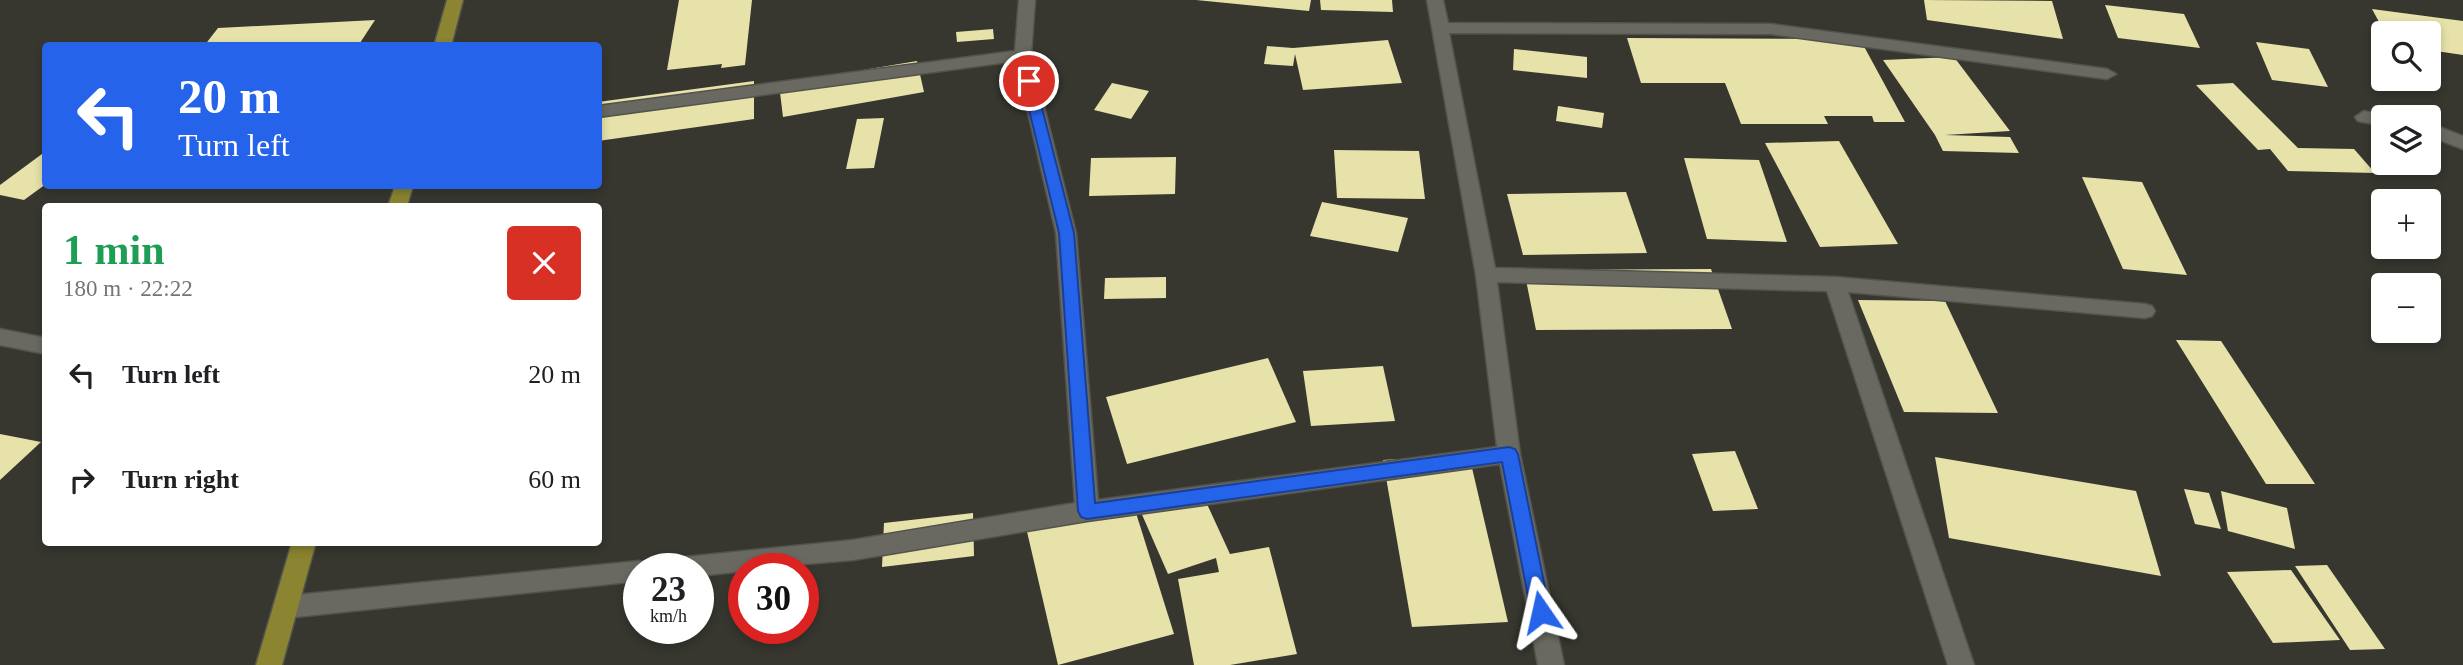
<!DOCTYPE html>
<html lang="en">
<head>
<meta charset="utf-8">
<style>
	body { margin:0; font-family:Georgia,serif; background:#f6f6f6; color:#202124; height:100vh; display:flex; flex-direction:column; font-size:26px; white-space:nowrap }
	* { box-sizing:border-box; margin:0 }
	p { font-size:23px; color:#757577 }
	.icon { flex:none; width:38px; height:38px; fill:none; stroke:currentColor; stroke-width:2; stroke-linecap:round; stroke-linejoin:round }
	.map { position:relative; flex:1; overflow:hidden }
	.details { position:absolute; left:42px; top:203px; width:560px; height:343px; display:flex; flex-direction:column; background:#fff; border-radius:7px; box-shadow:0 4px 10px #0003 }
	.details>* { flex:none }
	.guide { position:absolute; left:42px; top:42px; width:560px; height:147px; border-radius:7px; box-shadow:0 4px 10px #0003; background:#2563eb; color:#fff; overflow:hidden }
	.buttons { position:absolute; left:2371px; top:21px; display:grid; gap:14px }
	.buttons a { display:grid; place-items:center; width:70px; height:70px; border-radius:7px; background:#fff; box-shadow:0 4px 10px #0003; font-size:35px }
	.speed { position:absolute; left:623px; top:553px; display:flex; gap:14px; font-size:35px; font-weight:700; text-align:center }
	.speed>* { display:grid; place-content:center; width:91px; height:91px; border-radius:50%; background:#fff; box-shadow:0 4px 10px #0003; line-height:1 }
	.speed small { font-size:18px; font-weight:400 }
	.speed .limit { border:10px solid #d22; background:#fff; color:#111 }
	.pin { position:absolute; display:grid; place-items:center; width:60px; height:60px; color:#fff; margin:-30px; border:4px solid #fff; border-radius:50%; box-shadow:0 2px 7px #0007 }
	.me { position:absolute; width:77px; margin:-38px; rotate:349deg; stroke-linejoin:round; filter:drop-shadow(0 0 5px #0008) }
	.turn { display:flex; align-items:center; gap:24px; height:147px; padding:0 21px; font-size:32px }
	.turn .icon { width:91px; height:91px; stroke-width:2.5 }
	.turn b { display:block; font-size:49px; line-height:60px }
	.round { display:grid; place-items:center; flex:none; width:74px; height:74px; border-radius:7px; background:#f6f6f6 }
	.head { display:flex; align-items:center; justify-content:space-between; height:119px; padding:0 21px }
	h1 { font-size:42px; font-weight:700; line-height:52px; color:#1e9e55 }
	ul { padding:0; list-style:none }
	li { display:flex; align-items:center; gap:21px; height:105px; padding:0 21px }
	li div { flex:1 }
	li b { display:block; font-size:26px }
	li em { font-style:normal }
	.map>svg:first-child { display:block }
	.building { fill:#e6e2aa }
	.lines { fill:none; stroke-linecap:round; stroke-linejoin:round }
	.minor-casing { stroke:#53534e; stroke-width:3 }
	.major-casing { stroke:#53534e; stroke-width:3 }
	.minor { fill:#696961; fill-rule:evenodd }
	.major { fill:#8b8531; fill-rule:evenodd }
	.route { fill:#2563eb; stroke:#184099; stroke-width:2 }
</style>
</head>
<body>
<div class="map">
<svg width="2463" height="665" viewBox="0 0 2463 665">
	<rect width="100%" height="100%" fill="#373730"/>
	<!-- building -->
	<g class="building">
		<polygon points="679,0 752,0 745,65 721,68 722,64 667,70"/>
		<polygon points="1196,0 1311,0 1309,11"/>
		<polygon points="1320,0 1392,0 1393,12 1321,10"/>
		<polygon points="1924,0 2052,1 2063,39 1927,20"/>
		<polygon points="2105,5 2184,14 2200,48 2118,38"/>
		<polygon points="2372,9 2463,21 2463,55 2429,50 2429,33 2385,33"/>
		<polygon points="375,20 358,46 204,46 218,28"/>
		<polygon points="993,29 994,39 957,42 956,32"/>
		<polygon points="1627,38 1860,39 1905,122 1874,122 1872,116 1824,116 1828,124 1741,124 1725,83 1641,83"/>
		<polygon points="1388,40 1402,83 1303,90 1295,54 1293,66 1264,64 1267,46 1293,48"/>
		<polygon points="2256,42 2309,49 2328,87 2272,80"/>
		<polygon points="1514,49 1587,57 1587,78 1513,70"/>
		<polygon points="1954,57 2010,131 1945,135 2010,137 2019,153 1943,151 1935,135 1883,60"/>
		<polygon points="917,61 924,92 783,117 779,84"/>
		<polygon points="754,81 754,119 598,141 598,102"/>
		<polygon points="1112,83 1149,91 1131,119 1094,110"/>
		<polygon points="2233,83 2298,148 2354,149 2375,173 2288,171 2270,149 2258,150 2196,85"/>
		<polygon points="1558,106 1604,113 1602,128 1556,121"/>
		<polygon points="884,118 874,168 846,169 857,119"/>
		<polygon points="1839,141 1898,244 1820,247 1765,143"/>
		<polygon points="1334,150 1419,151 1425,199 1337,198"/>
		<polygon points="46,151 46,184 24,200 0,195 0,185"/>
		<polygon points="1176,157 1175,194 1089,196 1091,158"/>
		<polygon points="1684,158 1759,160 1787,242 1707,239"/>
		<polygon points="2082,177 2142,182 2187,275 2123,269"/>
		<polygon points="1626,192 1647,253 1523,255 1507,194"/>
		<polygon points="1322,202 1408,218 1398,252 1310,236"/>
		<polygon points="1711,269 1732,329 1536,330 1524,270"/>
		<polygon points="1166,277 1166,298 1104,299 1105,278"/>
		<polygon points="1858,300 1945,301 1998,413 1904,412"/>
		<polygon points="2176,340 2221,341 2315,484 2266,484"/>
		<polygon points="1268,358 1296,422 1127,464 1106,397"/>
		<polygon points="1383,366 1395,421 1311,426 1303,371"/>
		<polygon points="0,434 41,442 0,480"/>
		<polygon points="1735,451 1758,509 1713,511 1692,454"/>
		<polygon points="1469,455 1508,622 1412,627 1383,460"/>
		<polygon points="1935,457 2136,491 2161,576 1949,538"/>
		<polygon points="2184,489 2209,493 2221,529 2195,524"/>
		<polygon points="1201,491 1230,554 1269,547 1297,654 1230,665 1194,665 1178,579 1219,572 1216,558 1168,574 1140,510"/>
		<polygon points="2221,491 2287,508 2295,549 2228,531"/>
		<polygon points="1131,497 1174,634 1058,665 1025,523"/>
		<polygon points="973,513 974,556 882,567 884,523"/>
		<polygon points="2327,565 2385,649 2350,650 2295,566"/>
		<polygon points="2291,570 2340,640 2273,643 2227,572"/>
	</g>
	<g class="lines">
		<!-- minor casing -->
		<g class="minor-casing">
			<g id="minor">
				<polygon points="1019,0 1035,0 1031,55 1076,233 1098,500 1497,447 1476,275 1427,0 1443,0 1448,23 1771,24 2107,69 2116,74 2107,79 1771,34 1449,33 1495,268 1835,277 2145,304 2152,306 2155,311 2152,316 2145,318 1848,292 1974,665 1948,665 1827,291 1497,282 1520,454 1564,665 1538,665 1500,464 1087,521 853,560 744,569 744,571 698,576 698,569 653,569 656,562 665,559 853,540 1075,503 1056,233 1016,61 598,117 598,106 1015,51"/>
				<polygon points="2364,111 2390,117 2384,117 2384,126 2358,121 2355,117"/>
				<polygon points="2429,123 2463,136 2463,149 2429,136"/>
				<polygon points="0,329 46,338 46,354 0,345"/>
				<polygon points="639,561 648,564 650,569 639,569 639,581 286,618 277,615 273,607 277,599 286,596"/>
			</g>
		</g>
		<!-- major casing -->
		<g class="major-casing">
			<g id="major">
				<polygon points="447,0 463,0 451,46 434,46"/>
				<polygon points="395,186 413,186 407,206 388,206"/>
				<polygon points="292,542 316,542 282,665 256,665"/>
			</g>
		</g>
		<!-- minor -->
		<use href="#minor" class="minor"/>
		<!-- major -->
		<use href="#major" class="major"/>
	</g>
	<!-- route -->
	<polygon class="route" points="1029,77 1035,81 1074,233 1095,503 1509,447 1515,449 1518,454 1550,612 1547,618 1541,621 1534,618 1531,612 1502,462 1087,519 1081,517 1078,511 1059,233 1022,81"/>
</svg>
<div class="buttons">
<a><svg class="icon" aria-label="search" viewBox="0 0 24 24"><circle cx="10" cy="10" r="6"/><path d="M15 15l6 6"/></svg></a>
<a><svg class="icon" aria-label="layers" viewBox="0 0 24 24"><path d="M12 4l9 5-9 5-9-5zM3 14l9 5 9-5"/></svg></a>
<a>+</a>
<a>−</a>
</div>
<div class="speed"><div>23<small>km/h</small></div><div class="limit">30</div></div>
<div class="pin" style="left:1029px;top:81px;background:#d93025"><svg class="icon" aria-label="arrive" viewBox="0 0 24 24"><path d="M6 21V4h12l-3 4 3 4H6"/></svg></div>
<svg class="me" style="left:1541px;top:612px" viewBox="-20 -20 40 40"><path d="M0-17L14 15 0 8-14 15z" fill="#2563eb" stroke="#fff" stroke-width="4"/></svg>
<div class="guide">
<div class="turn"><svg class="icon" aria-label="left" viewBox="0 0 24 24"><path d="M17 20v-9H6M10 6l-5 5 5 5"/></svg><div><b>20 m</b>Turn left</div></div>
</div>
<section class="details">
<div class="head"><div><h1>1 min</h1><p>180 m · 22:22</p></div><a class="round" style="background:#d93025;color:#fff"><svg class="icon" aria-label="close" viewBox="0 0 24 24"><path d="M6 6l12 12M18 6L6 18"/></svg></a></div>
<ul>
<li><svg class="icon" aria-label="left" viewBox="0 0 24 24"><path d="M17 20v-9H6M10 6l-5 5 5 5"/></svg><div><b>Turn left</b></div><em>20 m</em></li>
<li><svg class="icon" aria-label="right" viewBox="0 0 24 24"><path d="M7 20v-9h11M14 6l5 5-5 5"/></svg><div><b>Turn right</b></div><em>60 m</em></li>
</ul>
</section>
</div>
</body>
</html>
